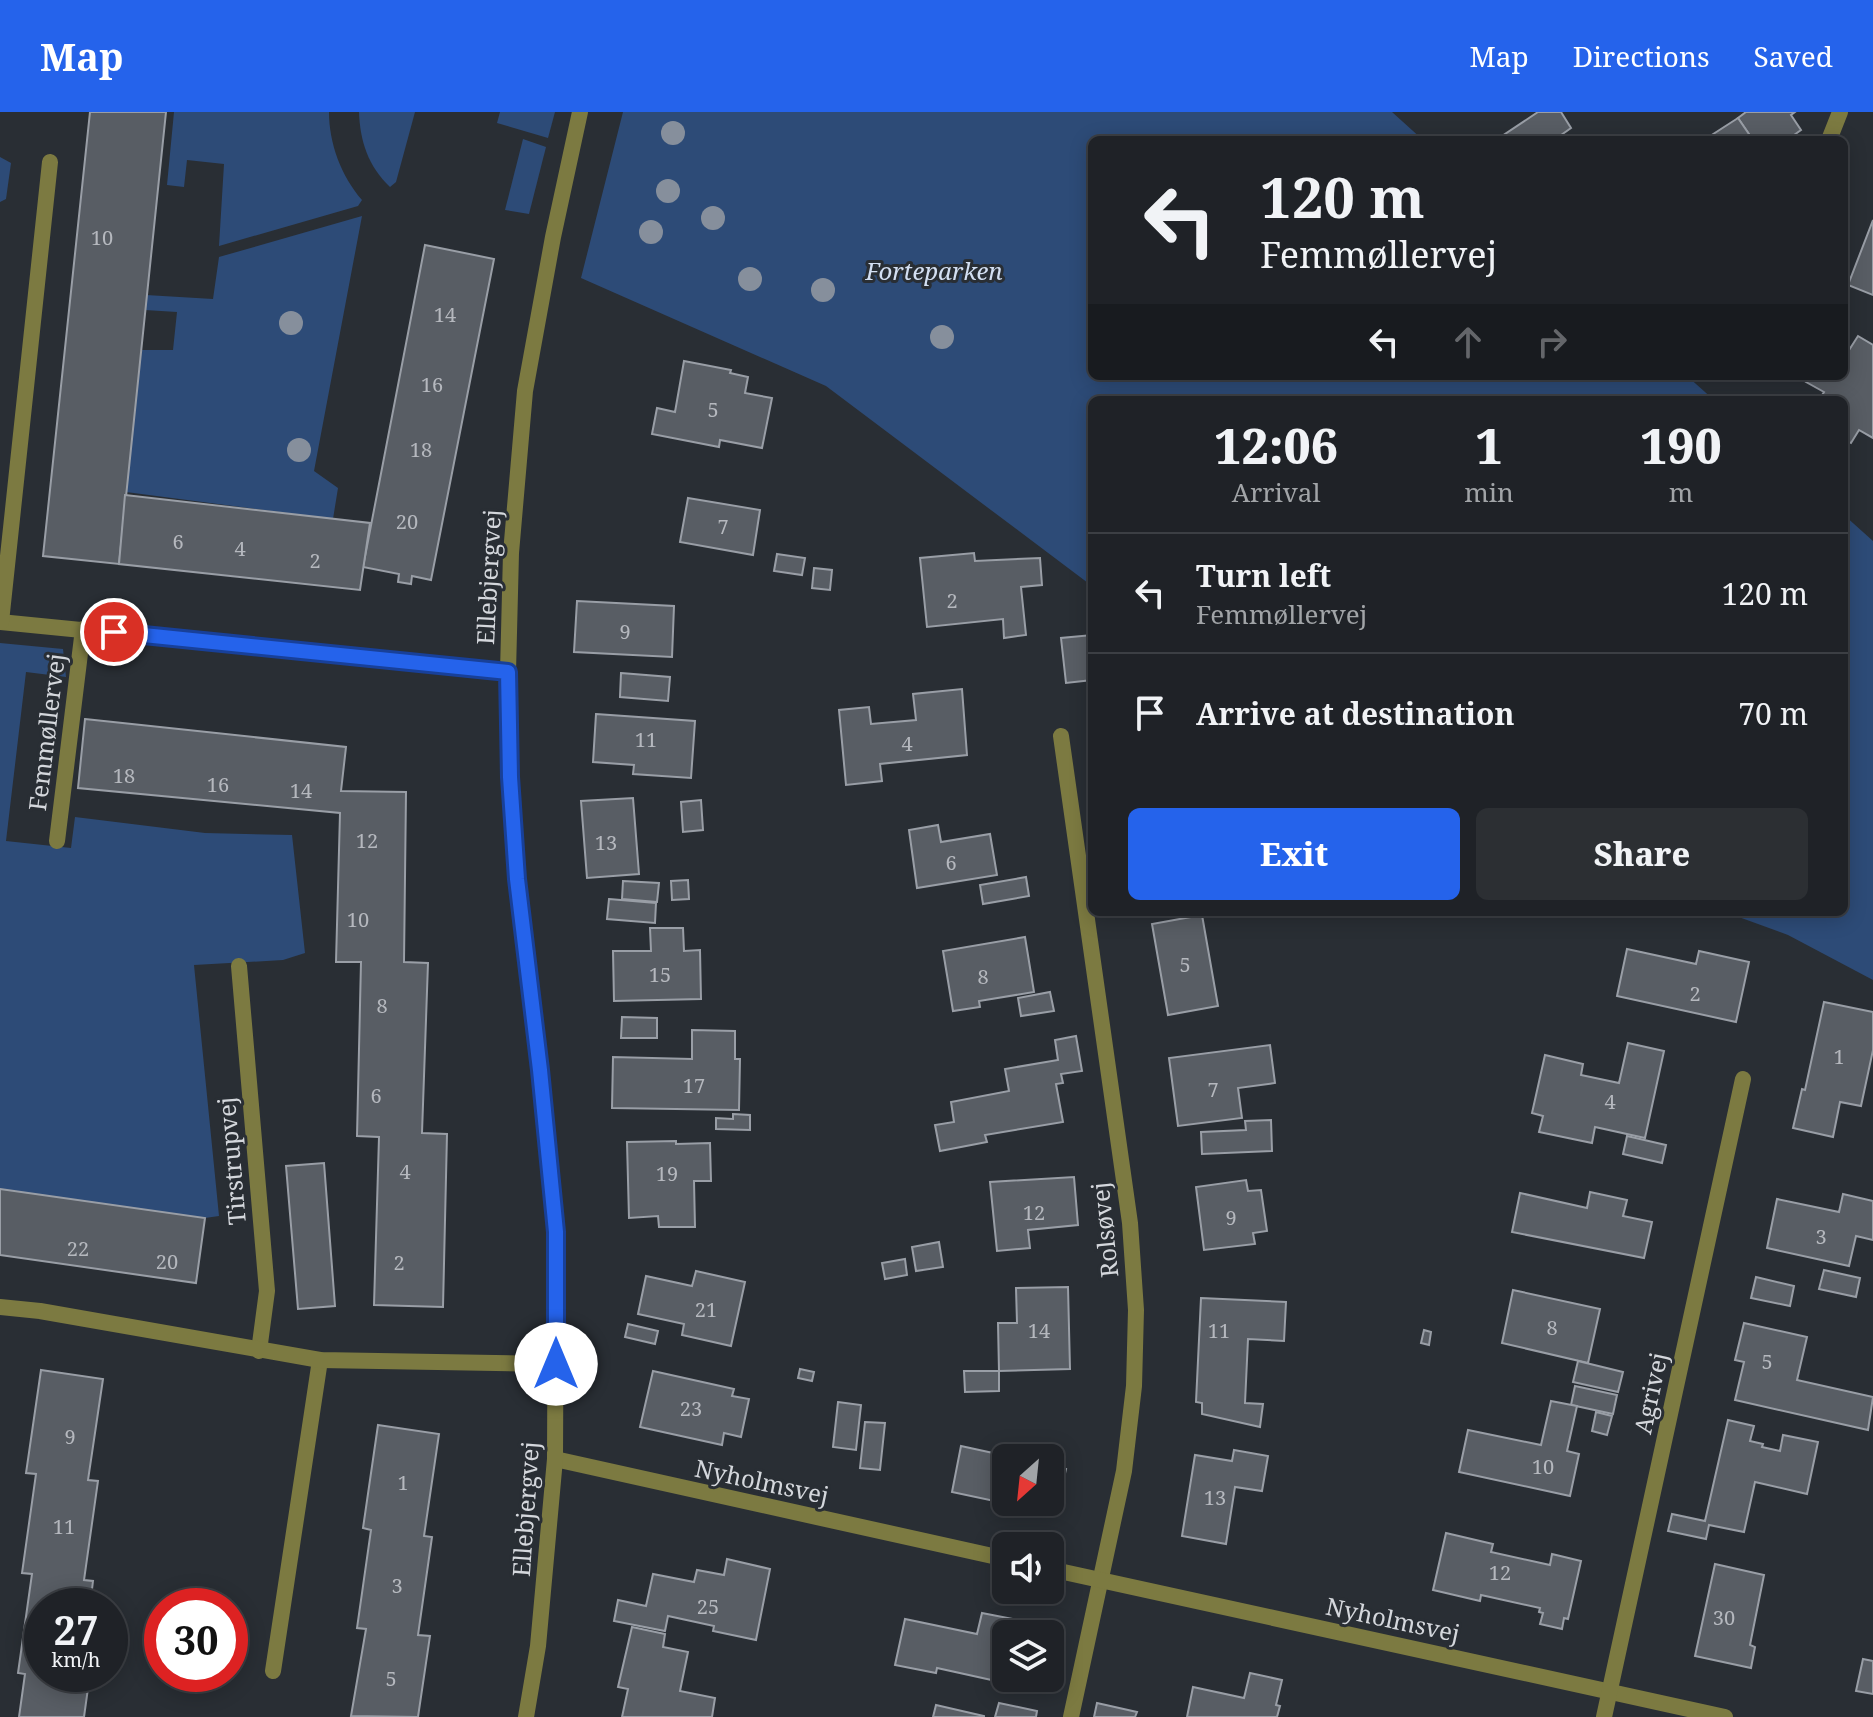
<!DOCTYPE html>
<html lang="en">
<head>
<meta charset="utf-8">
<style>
	body { margin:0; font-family:"Noto Serif",serif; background:#2c2f33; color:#f1f3f6; height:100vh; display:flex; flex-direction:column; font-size:30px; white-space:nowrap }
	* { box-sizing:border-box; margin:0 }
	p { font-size:26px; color:#a1a4a7 }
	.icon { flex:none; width:44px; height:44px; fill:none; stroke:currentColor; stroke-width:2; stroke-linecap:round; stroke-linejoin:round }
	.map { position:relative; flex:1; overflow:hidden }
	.details { position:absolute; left:1088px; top:284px; width:760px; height:520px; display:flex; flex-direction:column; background:#1f2227; border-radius:12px; box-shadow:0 4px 20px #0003,0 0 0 2px #3c3f44 }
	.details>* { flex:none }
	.top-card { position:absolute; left:1088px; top:24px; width:760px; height:244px; border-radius:12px; box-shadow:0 4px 20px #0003,0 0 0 2px #3c3f44; background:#1f2227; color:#f1f3f6; overflow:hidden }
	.needle { width:52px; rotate:207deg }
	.controls { position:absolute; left:992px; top:1332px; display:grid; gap:16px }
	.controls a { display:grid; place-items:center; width:72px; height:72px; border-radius:12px; background:#1f2227; box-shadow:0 4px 20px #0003,0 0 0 2px #3c3f44; font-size:40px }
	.speed { position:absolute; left:24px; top:1476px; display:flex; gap:16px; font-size:40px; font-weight:700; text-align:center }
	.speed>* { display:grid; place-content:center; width:104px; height:104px; border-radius:50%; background:#1f2227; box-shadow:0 4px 20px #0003,0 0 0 2px #3c3f44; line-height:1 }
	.speed small { font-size:20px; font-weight:400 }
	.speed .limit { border:12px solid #d22; background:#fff; color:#111 }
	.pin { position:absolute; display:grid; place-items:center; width:68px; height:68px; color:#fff; margin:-34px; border:4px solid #fff; border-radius:50%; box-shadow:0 2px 8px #0007 }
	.me { position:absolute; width:88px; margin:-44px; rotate:0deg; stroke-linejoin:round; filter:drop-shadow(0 0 6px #0008) }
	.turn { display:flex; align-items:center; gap:28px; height:168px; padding:0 40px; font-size:36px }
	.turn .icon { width:104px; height:104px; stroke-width:2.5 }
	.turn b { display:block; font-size:56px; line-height:68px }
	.lanes { display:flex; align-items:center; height:76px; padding:0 40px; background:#0003; justify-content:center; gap:40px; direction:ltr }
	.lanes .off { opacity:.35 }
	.eta { display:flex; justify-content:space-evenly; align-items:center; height:136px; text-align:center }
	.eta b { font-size:48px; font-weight:800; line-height:56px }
	.action { display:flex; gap:16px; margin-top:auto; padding:16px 40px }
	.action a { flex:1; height:92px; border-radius:12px; background:#2563eb; color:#fff; font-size:32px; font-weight:800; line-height:92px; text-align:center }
	.action a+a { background:#2c2f33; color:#f1f3f6 }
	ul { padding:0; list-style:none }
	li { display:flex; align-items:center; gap:24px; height:120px; padding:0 40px; border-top:2px solid #3c3f44 }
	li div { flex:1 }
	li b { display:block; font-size:30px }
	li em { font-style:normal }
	header { display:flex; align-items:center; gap:48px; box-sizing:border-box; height:112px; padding:0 40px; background:#2563eb; color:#fff }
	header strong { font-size:38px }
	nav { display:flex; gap:44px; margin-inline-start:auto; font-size:28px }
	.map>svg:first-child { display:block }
	.green { fill:#2d4b77 }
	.building { fill:#585d64; stroke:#999ea6; stroke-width:2 }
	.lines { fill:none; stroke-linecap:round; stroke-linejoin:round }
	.lane { stroke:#7c7a41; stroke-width:16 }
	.street { stroke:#7c7a41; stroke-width:16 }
	.tree { fill:#868f9c }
	.route-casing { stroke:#184099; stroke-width:20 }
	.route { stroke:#2563eb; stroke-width:14 }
	.labels { text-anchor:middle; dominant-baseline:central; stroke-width:6; stroke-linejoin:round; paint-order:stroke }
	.number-label { font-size:20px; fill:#b5b8be }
	.park-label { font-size:24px; font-style:italic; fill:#d3dff2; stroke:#292e34 }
	.street-label { font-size:24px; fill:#d4d7dc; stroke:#292e34 }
</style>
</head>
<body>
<header>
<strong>Map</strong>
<nav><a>Map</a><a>Directions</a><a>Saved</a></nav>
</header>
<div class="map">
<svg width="1873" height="1605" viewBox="0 0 1873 1605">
	<rect width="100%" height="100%" fill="#292e34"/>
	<!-- green -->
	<g class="green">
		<path d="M174,0H329C329,31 341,64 362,88L358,94L219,134L224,52L187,48L184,75L167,73Z"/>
		<path d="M359,0H415L396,70L390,75C368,54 360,29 359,0Z"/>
		<polygon points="500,0 555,0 548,26 497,11"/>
		<polygon points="623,0 1392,0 1423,28 1092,28 1092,264 1687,264 1714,288 1092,288 1092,474 826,274 581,166"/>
		<polygon points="523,27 546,35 529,102 505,98"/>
		<polygon points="0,45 11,51 6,87 0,90"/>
		<polygon points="362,104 314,359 338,376 333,407 126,380 141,238 173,238 177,200 145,198 146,183 213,187 219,145"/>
		<polygon points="1844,403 1873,429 1873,868 1788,823 1725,800 1844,800"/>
		<polygon points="0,531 63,537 66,565 26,560 6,729 71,736 75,705 205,721 292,723 305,841 283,848 194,853 219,1104 205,1106 0,1077"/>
	</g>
	<!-- building -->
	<g class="building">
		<polygon points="90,0 166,0 119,452 43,444"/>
		<polygon points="1538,0 1561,0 1571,16 1554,28 1496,28"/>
		<polygon points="1746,0 1795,0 1791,3 1801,18 1787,28 1753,28 1738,6"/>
		<polygon points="1738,6 1753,28 1704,28"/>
		<polygon points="1873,108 1873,183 1848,173"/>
		<polygon points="425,133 494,147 431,468 412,464 411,472 398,470 399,462 363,455"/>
		<polygon points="1858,224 1873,233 1873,326 1859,318 1851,331 1844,327 1844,288 1819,288 1824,280 1806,270 1810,264 1844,264 1844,246"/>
		<polygon points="684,249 731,258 730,261 748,265 745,281 772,286 762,336 720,328 719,335 652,322 657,296 675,300"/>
		<polygon points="125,383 370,411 360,478 119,452"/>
		<polygon points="688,386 760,398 753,443 680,430"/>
		<polygon points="974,441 975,449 1040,446 1042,473 1021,475 1026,523 1004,526 1003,507 927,515 920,446"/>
		<polygon points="777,442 805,446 802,463 774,459"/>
		<polygon points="814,456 832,458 830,478 812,476"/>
		<polygon points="577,489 674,494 672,545 574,540"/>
		<polygon points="1092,523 1092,568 1066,571 1061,526"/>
		<polygon points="621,561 670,565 668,589 620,585"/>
		<polygon points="962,577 967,643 880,652 882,669 846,673 839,598 869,595 871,612 916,608 913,582"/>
		<polygon points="596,602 695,609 691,666 633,662 634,653 593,650"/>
		<polygon points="85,607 346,635 341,679 406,680 404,850 428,851 422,1021 447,1022 443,1195 374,1193 379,1025 357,1024 361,850 336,850 340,701 78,676"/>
		<polygon points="633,686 639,762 587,766 581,689"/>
		<polygon points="701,688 703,718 683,720 681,690"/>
		<polygon points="938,713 941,730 990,722 997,763 917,776 909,718"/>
		<polygon points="1026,765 1029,784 983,792 980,773"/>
		<polygon points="688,768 689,787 672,788 671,769"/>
		<polygon points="623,769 659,771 657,790 622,787"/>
		<polygon points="609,787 656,791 655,811 607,807"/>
		<polygon points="1202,803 1218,894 1168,903 1152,812"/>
		<polygon points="650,816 683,816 684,839 700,838 701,887 614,889 613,839 651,839"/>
		<polygon points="1025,825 1034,880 979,889 980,895 953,899 943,839"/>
		<polygon points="1627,837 1696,852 1699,839 1749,850 1736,910 1617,884"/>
		<polygon points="1050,880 1054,899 1021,904 1018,886"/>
		<polygon points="1824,890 1873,900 1873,938 1861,994 1840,990 1833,1025 1793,1016 1802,977 1805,978"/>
		<polygon points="622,905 657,906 657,926 621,926"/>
		<polygon points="692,918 735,919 735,947 740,947 739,998 612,996 613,945 692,947"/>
		<polygon points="1076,924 1082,959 1061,962 1063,971 1056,972 1063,1010 985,1023 987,1030 940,1039 935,1013 954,1010 951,990 1009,979 1005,957 1058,948 1055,928"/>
		<polygon points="1628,931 1664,939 1645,1026 1595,1015 1592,1031 1539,1020 1543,1004 1532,1001 1545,943 1583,952 1581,963 1619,971"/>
		<polygon points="1270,933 1275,971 1238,976 1242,1006 1178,1014 1169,946"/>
		<polygon points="733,1002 750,1003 750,1018 716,1017 716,1006 733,1007"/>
		<polygon points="1271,1008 1272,1039 1202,1042 1201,1020 1246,1018 1245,1009"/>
		<polygon points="1627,1024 1666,1033 1662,1051 1623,1042"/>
		<polygon points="676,1029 676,1032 710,1031 711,1069 694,1069 695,1115 659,1115 658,1104 629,1106 627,1030"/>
		<polygon points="324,1051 335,1194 298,1197 286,1054"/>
		<polygon points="1074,1065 1078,1113 1028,1118 1030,1136 997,1139 990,1070"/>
		<polygon points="1246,1068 1248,1079 1261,1078 1267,1119 1253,1121 1255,1132 1204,1138 1196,1075"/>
		<polygon points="0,1077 205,1106 196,1171 0,1143"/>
		<polygon points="1590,1080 1627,1088 1623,1104 1652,1110 1644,1146 1512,1120 1520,1081 1587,1096"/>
		<polygon points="1843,1082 1873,1089 1873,1128 1856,1124 1849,1154 1767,1136 1777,1087 1839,1100"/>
		<polygon points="939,1130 943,1155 916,1159 912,1135"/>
		<polygon points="905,1147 907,1163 885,1167 882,1151"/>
		<polygon points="1824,1158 1860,1166 1856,1185 1819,1177"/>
		<polygon points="696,1159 745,1170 731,1234 682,1223 684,1212 638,1202 646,1164 692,1174"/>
		<polygon points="1756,1165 1794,1174 1790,1194 1751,1186"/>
		<polygon points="1068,1175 1070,1257 999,1259 998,1211 1017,1211 1016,1176"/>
		<polygon points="1513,1178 1600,1197 1588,1251 1502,1231"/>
		<polygon points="1201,1186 1286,1190 1284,1229 1248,1227 1245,1291 1263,1292 1260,1315 1202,1302 1202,1291 1196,1290"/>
		<polygon points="1744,1211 1807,1225 1797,1268 1873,1285 1868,1318 1735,1288 1744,1250 1735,1248"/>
		<polygon points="628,1212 658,1219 655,1232 625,1225"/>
		<polygon points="1424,1218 1431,1220 1429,1233 1421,1231"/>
		<polygon points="1578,1249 1623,1260 1618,1280 1573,1270"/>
		<polygon points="800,1257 814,1260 812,1269 798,1266"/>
		<polygon points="41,1258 103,1267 88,1368 98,1369 84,1468 93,1469 90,1494 42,1494 42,1562 80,1562 80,1567 89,1569 84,1605 19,1605 25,1562 18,1561 32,1462 22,1461 36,1362 26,1361"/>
		<polygon points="653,1259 734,1277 732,1284 749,1287 741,1325 724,1321 722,1333 640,1315"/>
		<polygon points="964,1259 999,1259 999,1279 965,1280"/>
		<polygon points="1575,1274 1617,1283 1613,1302 1571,1293"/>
		<polygon points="1551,1289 1577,1294 1567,1339 1579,1342 1570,1384 1459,1360 1468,1318 1541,1333"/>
		<polygon points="838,1290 861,1293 856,1338 833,1335"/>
		<polygon points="1596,1300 1612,1304 1607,1323 1592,1319"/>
		<polygon points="1728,1308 1754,1314 1750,1329 1763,1332 1762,1335 1780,1339 1783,1323 1818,1330 1807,1382 1755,1370 1744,1420 1709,1413 1706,1427 1668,1419 1672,1402 1705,1409"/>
		<polygon points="865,1310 885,1311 880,1358 860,1356"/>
		<polygon points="378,1313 439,1322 424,1424 432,1425 418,1523 430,1524 418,1605 351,1604 366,1517 357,1516 371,1418 363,1416"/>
		<polygon points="961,1334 1016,1346 1006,1346 1006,1390 1050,1390 1050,1353 1066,1357 1056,1402 952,1380"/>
		<polygon points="1234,1338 1268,1344 1262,1379 1235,1375 1226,1432 1182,1424 1195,1343 1232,1349"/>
		<polygon points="1446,1421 1493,1432 1491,1440 1550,1453 1552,1442 1581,1449 1568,1507 1564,1506 1562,1517 1540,1512 1543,1501 1539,1500 1540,1496 1481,1483 1480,1489 1433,1478"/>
		<polygon points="727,1447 770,1457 756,1528 713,1519 714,1514 668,1504 665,1519 614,1509 618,1488 646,1494 653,1462 694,1470 697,1458 724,1463"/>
		<polygon points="1715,1452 1764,1463 1750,1533 1755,1535 1751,1556 1695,1544"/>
		<polygon points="982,1501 1028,1510 1025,1522 1006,1522 1005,1571 937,1556 936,1561 895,1553 905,1507 977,1522"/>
		<polygon points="632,1515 665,1522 663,1535 688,1540 680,1579 715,1586 712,1605 622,1605 628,1577 618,1575"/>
		<polygon points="1863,1547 1873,1549 1873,1582 1856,1579"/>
		<polygon points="1250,1561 1282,1568 1276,1593 1280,1594 1277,1605 1187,1605 1193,1575 1244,1586"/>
		<polygon points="999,1591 1037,1599 1036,1605 995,1605"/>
		<polygon points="1097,1591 1137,1600 1135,1605 1094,1605"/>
		<polygon points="936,1593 984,1604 984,1605 933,1605"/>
	</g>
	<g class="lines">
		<!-- lane -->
		<g class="lane">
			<polyline points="57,729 83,517"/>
			<polyline points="239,854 267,1179 259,1239"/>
			<polyline points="273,1559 320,1248"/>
		</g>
		<!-- street -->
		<g class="street">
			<polyline points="1829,28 1840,0"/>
			<polyline points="0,510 508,560"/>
			<polyline points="1,510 50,50"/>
			<polyline points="1061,624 1130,1111 1136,1198 1134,1274 1124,1359 1071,1605"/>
			<polyline points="0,1195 40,1199 320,1248 556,1252"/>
			<polyline points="555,1347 1006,1447"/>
			<polyline points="1050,1457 1725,1605"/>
			<polyline points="526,1605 538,1534 555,1347 556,1120 540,958 517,767 510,665 508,560 511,441 525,279 553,125 580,0"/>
			<polyline points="1604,1605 1743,967"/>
		</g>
	</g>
	<!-- trees -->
	<g class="tree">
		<circle cx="673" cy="21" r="12"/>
		<circle cx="668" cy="79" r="12"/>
		<circle cx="713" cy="106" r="12"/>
		<circle cx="651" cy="120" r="12"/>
		<circle cx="750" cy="167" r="12"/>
		<circle cx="823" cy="178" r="12"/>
		<circle cx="291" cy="211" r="12"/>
		<circle cx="942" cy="225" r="12"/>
		<circle cx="299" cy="338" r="12"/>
	</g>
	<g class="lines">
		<!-- route casing -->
		<g class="route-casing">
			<polyline id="route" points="114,520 508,560 510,665 517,767 540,958 556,1120 556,1252"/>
		</g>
		<!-- route -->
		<use href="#route" class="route"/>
	</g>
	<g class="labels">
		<!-- number labels -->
		<g class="number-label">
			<text x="102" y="125">10</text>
			<text x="445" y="202">14</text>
			<text x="432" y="272">16</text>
			<text x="713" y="297">5</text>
			<text x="421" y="337">18</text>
			<text x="407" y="409">20</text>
			<text x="723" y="414">7</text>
			<text x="178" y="429">6</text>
			<text x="240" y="436">4</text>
			<text x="315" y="448">2</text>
			<text x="952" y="488">2</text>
			<text x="625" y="519">9</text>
			<text x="646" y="627">11</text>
			<text x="907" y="631">4</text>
			<text x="124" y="663">18</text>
			<text x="218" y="672">16</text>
			<text x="301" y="678">14</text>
			<text x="367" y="728">12</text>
			<text x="606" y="730">13</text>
			<text x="951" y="750">6</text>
			<text x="358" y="807">10</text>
			<text x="1185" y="852">5</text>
			<text x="660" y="862">15</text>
			<text x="983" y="864">8</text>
			<text x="1695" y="881">2</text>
			<text x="382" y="893">8</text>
			<text x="1839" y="944">1</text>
			<text x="694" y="973">17</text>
			<text x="1213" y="977">7</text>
			<text x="376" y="983">6</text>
			<text x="1610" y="989">4</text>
			<text x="405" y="1059">4</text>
			<text x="667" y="1061">19</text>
			<text x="1034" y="1100">12</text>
			<text x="1231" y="1105">9</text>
			<text x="1821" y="1124">3</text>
			<text x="78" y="1136">22</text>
			<text x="167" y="1149">20</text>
			<text x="399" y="1150">2</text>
			<text x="706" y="1197">21</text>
			<text x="1552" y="1215">8</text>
			<text x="1039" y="1218">14</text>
			<text x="1219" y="1218">11</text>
			<text x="1767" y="1249">5</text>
			<text x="691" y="1296">23</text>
			<text x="70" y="1324">9</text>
			<text x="1543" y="1354">10</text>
			<text x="403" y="1370">1</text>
			<text x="1215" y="1385">13</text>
			<text x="64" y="1414">11</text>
			<text x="1500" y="1460">12</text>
			<text x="397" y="1473">3</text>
			<text x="708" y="1494">25</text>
			<text x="1724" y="1505">30</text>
			<text x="391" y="1566">5</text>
		</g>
		<!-- park labels -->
		<g class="park-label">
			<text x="934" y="158">Forteparken</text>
		</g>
		<!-- street labels -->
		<g class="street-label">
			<text transform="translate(488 465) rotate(-87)">Ellebjergvej</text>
			<text transform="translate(46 620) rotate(-83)">Femmøllervej</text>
			<text transform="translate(231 1049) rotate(-95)">Tirstrupvej</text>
			<text transform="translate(1104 1118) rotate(-96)">Rolsøvej</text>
			<text transform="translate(1650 1281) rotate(-78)">Agrivej</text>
			<text transform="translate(762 1369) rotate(12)">Nyholmsvej</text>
			<text transform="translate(525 1397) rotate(-86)">Ellebjergvej</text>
			<text transform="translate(1393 1507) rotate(12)">Nyholmsvej</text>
		</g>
	</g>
</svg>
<div class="controls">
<a><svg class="needle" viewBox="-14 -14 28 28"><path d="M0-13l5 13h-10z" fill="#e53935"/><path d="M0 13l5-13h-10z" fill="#a1a4a7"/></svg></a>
<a><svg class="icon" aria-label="sound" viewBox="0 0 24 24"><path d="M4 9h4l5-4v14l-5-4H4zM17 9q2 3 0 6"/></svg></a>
<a><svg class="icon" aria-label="layers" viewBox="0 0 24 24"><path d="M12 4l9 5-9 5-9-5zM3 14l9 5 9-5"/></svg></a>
</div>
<div class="speed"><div>27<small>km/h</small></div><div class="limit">30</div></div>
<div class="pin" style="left:114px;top:520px;background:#d93025"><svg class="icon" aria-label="arrive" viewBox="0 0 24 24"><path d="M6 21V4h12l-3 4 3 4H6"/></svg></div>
<svg class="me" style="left:556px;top:1252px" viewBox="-20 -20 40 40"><circle r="19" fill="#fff"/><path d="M0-13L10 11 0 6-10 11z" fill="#2563eb"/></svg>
<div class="top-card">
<div class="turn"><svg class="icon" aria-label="left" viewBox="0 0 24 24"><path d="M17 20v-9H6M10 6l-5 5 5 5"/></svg><div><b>120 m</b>Femmøllervej</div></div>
<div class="lanes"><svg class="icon" aria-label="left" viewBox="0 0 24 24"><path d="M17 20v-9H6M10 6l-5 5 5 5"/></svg><svg class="icon off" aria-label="ahead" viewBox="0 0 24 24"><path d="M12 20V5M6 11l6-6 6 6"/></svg><svg class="icon off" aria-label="right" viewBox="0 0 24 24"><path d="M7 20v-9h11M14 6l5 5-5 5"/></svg></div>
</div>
<section class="details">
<div class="eta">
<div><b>12:06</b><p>Arrival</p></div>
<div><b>1</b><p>min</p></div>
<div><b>190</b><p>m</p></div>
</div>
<ul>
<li><svg class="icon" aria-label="left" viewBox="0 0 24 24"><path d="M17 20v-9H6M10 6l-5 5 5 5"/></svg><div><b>Turn left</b><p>Femmøllervej</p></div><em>120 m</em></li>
<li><svg class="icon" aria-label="arrive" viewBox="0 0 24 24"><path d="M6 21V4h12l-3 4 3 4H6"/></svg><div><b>Arrive at destination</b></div><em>70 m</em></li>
</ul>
<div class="action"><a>Exit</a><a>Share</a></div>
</section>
</div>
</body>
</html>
